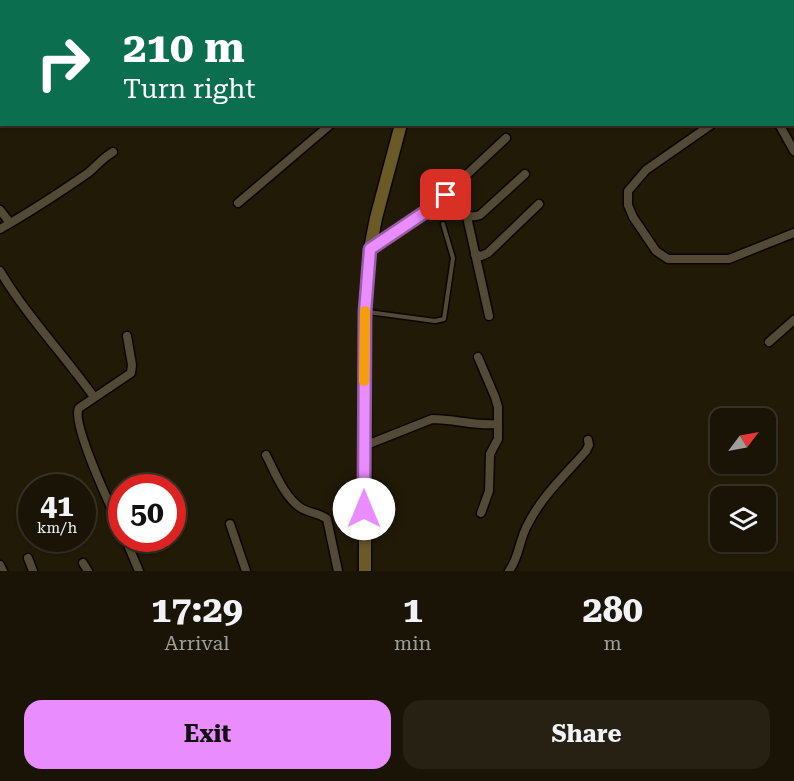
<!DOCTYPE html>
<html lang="en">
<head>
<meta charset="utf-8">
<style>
	body { margin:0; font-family:"Roboto Serif",serif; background:#262113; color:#f1f3f6; height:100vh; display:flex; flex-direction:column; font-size:22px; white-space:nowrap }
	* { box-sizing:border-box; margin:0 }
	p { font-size:20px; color:#9f9e9a }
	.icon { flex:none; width:33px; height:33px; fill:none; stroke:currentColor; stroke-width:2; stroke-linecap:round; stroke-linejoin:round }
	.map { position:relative; height:571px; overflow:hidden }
	.sheet { display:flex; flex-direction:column; background:#191405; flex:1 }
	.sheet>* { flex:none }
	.hud { position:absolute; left:0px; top:0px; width:795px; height:126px; box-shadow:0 2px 4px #0004,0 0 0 2px #373327; background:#0b6e4f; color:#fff; overflow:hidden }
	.needle { width:39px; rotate:58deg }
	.controls { position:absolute; left:710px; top:408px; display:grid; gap:12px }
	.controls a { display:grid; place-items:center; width:66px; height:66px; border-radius:12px; background:#191405; box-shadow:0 2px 4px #0004,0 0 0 2px #373327; font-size:30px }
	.speed { position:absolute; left:18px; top:474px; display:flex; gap:12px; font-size:30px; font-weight:700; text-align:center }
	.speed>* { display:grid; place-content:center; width:78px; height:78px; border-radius:50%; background:#191405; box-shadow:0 2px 4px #0004,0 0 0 2px #373327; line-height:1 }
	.speed small { font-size:15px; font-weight:400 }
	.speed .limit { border:9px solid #d22; background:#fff; color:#111 }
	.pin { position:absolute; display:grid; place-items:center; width:51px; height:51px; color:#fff; margin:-26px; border-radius:12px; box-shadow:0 3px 9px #0006 }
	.me { position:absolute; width:66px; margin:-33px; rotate:0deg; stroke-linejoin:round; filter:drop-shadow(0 0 4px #0008) }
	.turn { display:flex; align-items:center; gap:21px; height:126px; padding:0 24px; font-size:27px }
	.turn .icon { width:78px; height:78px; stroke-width:2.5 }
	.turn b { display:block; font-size:42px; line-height:51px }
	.eta { display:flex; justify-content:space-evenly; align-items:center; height:102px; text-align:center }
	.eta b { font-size:36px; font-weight:700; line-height:42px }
	.button { display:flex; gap:12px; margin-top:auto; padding:12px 24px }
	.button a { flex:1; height:69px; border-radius:18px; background:#e98dfe; color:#111; font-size:24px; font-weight:700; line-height:69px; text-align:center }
	.button a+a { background:#262113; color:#f1f3f6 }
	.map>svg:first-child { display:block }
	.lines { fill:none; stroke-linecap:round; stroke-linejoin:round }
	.service-casing { stroke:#0b0500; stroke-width:7 }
	.minor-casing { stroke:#0b0500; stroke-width:11 }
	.tertiary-casing { stroke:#0b0500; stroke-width:14 }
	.secondary-casing { stroke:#0b0500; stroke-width:15 }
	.service { stroke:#524a36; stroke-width:4 }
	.minor { stroke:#524a36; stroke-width:8 }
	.tertiary { stroke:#524a36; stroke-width:10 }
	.secondary { stroke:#695a27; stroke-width:12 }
	.route-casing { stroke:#975ca5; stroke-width:15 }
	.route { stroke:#e98dfe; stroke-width:10 }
	.slow { stroke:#f59e0b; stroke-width:10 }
</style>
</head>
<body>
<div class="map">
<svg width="794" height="571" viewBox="0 0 794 571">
	<rect width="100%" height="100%" fill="#211a07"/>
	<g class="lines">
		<!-- service casing -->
		<g class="service-casing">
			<g id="service">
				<polyline points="223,0 224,2"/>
				<polyline points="368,312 435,321 444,319 453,258 443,224"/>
			</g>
		</g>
		<!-- minor casing -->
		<g class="minor-casing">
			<g id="minor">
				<polyline points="556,0 557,2"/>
				<polyline points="707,0 708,2"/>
				<polyline points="80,2 83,0"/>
				<polyline points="746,2 746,0"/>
				<polyline points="0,17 2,17"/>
				<polyline points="712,124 646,170 628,191 628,205 633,217 656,251 668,259 729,259 794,233"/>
				<polyline points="779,124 794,151"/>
				<polyline points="238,203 331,124"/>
				<path d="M431,208C439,209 449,208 457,210C467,213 468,219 480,215L525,174"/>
				<polyline points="0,210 10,223"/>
				<polyline points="467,217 489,316"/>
				<path d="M0,229C30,212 59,193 88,173C97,166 101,159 113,152"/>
				<polyline points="370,249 431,208 506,138"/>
				<polyline points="475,254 481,256 488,253 539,204"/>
				<path d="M0,271C26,315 64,355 94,397"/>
				<polyline points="769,342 794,320"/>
				<polyline points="478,357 495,397 498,407 498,439 490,454 489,491 481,513"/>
				<path d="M364,446L432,419C455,419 475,426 498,424"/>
				<path d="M266,455C275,472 284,497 301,508C309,513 319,513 327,519L338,571"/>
				<polyline points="230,524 246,571"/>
				<path d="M122,531C113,512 70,422 79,408L131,373L132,365L127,336"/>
				<polyline points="125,538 139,571"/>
				<polyline points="28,558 33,571"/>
				<polyline points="83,563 88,571"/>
				<polyline points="0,565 3,571"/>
				<path d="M509,571C520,556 519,539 528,524C542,496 566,474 586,451L589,445L588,440"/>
			</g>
		</g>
		<!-- tertiary casing -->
		<g class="tertiary-casing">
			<polyline id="tertiary" points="444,2 445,0"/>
		</g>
		<!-- secondary casing -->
		<g class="secondary-casing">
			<g id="secondary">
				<polyline points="407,0 408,2"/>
				<polyline points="365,571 365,312 370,249 376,218 401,124"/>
			</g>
		</g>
		<!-- service -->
		<use href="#service" class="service"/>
		<!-- minor -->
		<use href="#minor" class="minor"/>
		<!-- tertiary -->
		<use href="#tertiary" class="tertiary"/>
		<!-- secondary -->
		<use href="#secondary" class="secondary"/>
	</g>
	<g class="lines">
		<!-- route casing -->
		<g class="route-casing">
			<polyline id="route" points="364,509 365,312 370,249 431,208 446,195"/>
		</g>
		<!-- route -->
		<use href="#route" class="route"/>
		<!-- slow -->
		<polyline class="slow" points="364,381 365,311"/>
	</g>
</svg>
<div class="controls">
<a><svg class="needle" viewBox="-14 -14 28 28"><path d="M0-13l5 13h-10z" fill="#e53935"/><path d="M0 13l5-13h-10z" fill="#9f9e9a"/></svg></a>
<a><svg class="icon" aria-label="layers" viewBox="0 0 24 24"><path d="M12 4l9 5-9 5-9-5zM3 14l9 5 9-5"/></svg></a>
</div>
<div class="speed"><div>41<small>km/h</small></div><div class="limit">50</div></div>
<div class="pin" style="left:446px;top:195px;background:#d93025"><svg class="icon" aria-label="arrive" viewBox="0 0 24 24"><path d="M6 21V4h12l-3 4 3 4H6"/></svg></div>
<svg class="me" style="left:364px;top:509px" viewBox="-20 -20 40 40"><circle r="19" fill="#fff"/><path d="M0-13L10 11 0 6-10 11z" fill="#e98dfe"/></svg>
<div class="hud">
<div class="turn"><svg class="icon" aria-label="right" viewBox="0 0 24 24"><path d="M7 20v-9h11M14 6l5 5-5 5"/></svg><div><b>210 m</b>Turn right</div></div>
</div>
</div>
<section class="sheet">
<div class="eta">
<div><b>17:29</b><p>Arrival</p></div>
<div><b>1</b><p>min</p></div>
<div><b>280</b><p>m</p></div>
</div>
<div class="button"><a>Exit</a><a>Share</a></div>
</section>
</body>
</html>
